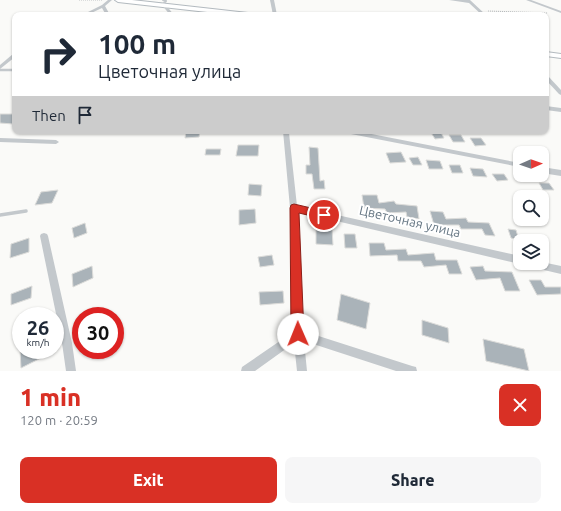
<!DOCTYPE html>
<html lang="en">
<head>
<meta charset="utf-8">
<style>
	body { margin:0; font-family:Ubuntu,sans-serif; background:#f6f6f7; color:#1f2937; height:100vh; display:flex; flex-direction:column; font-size:15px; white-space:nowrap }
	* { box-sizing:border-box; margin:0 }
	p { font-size:13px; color:#747a83 }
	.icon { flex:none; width:22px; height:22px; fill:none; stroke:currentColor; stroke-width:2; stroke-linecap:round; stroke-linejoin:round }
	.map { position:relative; height:371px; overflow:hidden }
	.panel { display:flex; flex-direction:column; background:#fff; flex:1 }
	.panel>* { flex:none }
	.top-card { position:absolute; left:12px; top:12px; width:537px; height:122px; border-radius:8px; box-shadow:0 1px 3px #0004; background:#fff; color:#1f2937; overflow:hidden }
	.needle { width:26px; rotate:88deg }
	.fabs { position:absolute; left:513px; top:146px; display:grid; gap:8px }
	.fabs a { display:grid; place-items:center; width:36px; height:36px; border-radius:8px; background:#fff; box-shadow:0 1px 3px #0004; font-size:20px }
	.speed { position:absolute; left:12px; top:307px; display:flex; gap:8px; font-size:20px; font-weight:700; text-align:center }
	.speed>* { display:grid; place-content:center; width:52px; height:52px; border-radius:50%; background:#fff; box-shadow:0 1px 3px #0004; line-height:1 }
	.speed small { font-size:10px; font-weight:400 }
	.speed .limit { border:6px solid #d22; background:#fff; color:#111 }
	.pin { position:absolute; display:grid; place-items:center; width:34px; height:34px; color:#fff; margin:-17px; border:2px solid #fff; border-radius:50%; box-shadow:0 1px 4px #0007 }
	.me { position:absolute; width:44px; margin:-22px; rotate:359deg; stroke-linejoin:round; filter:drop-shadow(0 0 3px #0008) }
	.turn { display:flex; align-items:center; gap:14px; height:84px; padding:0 20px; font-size:18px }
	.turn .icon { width:52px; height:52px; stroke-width:2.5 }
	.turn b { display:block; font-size:28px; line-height:34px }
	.then { display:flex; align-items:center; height:38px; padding:0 20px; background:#0003; gap:8px; font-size:15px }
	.round { display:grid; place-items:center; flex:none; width:42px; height:42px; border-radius:8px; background:#f6f6f7 }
	.headline { display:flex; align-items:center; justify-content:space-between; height:68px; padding:0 20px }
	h1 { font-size:24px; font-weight:800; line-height:30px; color:#d93025 }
	.action { display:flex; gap:8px; margin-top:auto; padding:8px 20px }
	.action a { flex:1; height:46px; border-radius:8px; background:#d93025; color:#fff; font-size:16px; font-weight:800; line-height:46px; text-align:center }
	.action a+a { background:#f6f6f7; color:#1f2937 }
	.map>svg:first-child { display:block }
	.building { fill:#aab3b9; stroke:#dcdcda }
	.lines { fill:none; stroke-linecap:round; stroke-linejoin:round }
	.secondary-casing { stroke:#b3babf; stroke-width:2 }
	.path { stroke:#bbbfc2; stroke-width:1; stroke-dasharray:1 1; stroke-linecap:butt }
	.lane-far2 { stroke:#c3c8cc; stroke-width:2 }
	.lane-far1 { stroke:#c3c8cc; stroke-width:2.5 }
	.lane { stroke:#c3c8cc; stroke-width:3.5 }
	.street { fill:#c3c8cc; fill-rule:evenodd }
	.secondary { fill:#fff; fill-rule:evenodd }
	.route { fill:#d93025; stroke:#8d1f18 }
	.labels { text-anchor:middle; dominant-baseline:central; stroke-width:4; stroke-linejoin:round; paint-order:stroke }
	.street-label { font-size:13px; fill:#657683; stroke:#fff }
</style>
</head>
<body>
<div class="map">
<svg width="561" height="371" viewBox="0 0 561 371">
	<rect width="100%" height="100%" fill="#fafaf8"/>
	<!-- building -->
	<g class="building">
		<polygon points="0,114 15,114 15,121 13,124 0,123"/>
		<polygon points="186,131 200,131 199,137 185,138"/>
		<polygon points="430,131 440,131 444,138 435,139"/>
		<polygon points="449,135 461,135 465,142 453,142"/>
		<polygon points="470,138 481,138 486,145 475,146"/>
		<polygon points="238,145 259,145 258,156 236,156"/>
		<polygon points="309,147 318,148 320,181 324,180 325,189 314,189 312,174 306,174 306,165 310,165"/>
		<polygon points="206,149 221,149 220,155 205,155"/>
		<polygon points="401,152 406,162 390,163 386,153"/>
		<polygon points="418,157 422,165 413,165 409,158"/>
		<polygon points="426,160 440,161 443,169 429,169"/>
		<polygon points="449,165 460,165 463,173 452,173"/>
		<polygon points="470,168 483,169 487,177 473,176"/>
		<polygon points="492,174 504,174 508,180 497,181"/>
		<polygon points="539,183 549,183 554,190 543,190"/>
		<polygon points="249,184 262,185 261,196 248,195"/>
		<polygon points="58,190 52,203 35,205 41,192"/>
		<polygon points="362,195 377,195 379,203 394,201 396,204 417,206 419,219 407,217 406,212 387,213 385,209 364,208"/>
		<polygon points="255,209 256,223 239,225 239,210"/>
		<polygon points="430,211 443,212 446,219 466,218 468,222 489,223 495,236 485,235 482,229 461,229 459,225 434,225"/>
		<polygon points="85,223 87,233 74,238 72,228"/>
		<polygon points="316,228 332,229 333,245 316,244"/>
		<polygon points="508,229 516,230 519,240 511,238"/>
		<polygon points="344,234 355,234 357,248 345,248"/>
		<polygon points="29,238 29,252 10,258 11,244"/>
		<polygon points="369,243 384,243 386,250 406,249 408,255 434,253 436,260 457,260 462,274 449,274 446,265 424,267 421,261 398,261 397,255 370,256"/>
		<polygon points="272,255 274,265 260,267 258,257"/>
		<polygon points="92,266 93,278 73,287 72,274"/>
		<polygon points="483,266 485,271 512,272 520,291 505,291 500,278 476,280 470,267"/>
		<polygon points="529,280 541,280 545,287 561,287 561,294 537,295"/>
		<polygon points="32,286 31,298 11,305 11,294"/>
		<polygon points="283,291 284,303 260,305 259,292"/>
		<polygon points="341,294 370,303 366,329 337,320"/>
		<polygon points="422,320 448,328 449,343 422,335"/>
		<polygon points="483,339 524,349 529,371 486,361"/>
		<polygon points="20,350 43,350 43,357 21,368"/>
	</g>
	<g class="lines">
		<!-- secondary casing -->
		<g class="secondary-casing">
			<g id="secondary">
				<polygon points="115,0 132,0 248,13 251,15 234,15 118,2"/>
				<polygon points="546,52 561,54 561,58 546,56"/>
			</g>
		</g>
		<!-- path -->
		<g class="path">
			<polyline points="79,0 102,0"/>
			<polyline points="488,11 548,13"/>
		</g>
		<!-- lane-far2 -->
		<polyline class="lane-far2" points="162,5 166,1 163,0"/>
		<!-- lane-far1 -->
		<g class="lane-far1">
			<polyline points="0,70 15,70"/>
			<polyline points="220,132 286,131"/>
		</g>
		<!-- lane -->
		<polyline class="lane" points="0,215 26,211"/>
		<!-- street -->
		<g class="street">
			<polygon points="108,0 112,0 105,6 110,15 106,15 102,8 87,15 82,15 102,5"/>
			<polygon points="270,0 274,0 277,15 273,15"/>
			<polygon points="449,0 470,0 486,15 482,15 469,3"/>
			<polygon points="526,0 531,0 561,11 561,13"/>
			<polygon points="163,4 165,4 174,15 170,15 162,5"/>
			<polygon points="13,54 15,54 15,57 0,69 0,65"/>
			<polygon points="546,75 548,76 561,90 561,95 559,94 546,80"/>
			<polygon points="546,106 561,108 561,112 546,110"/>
			<polygon points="283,131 356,131 520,163 520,167 351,134 289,133 297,206 520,256 520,263 522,263 520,264 298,212 303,331 412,366 416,367 417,371 396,371 304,341 307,371 297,371 294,343 255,371 241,371 242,367 293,332 290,208"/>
			<polygon points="0,138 56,140 59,142 56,144 0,142"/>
			<polygon points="542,167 561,170 561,176 542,173"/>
			<polygon points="44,233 47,234 48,236 72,343 76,371 66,371 62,343 40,236 41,234"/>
			<polygon points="542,262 561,266 561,274 531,267 528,266 527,263 542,263"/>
		</g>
		<!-- secondary -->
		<use href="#secondary" class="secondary"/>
	</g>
	<!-- route -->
	<polygon class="route" points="294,204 324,211 328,212 329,215 328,218 324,219 299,213 304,334 302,338 298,340 293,338 291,334 290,208 291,205"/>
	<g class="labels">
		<!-- street labels -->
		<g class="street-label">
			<text transform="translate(410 221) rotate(13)">Цветочная улица</text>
		</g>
	</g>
</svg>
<div class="fabs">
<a><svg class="needle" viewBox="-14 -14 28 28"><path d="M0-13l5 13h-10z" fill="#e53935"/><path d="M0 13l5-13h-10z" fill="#747a83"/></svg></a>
<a><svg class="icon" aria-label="search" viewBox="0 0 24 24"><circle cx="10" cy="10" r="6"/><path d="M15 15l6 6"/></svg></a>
<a><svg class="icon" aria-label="layers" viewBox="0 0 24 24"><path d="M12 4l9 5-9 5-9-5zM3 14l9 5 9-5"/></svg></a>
</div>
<div class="speed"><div>26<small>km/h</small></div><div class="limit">30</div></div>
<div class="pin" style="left:324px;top:215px;background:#d93025"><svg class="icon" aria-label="arrive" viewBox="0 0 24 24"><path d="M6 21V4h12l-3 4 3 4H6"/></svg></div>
<svg class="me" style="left:298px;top:334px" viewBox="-20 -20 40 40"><circle r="19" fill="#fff"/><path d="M0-13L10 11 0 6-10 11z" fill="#d93025"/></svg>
<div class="top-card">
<div class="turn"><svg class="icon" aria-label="right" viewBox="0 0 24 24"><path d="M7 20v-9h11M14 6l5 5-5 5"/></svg><div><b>100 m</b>Цветочная улица</div></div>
<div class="then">Then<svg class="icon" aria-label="arrive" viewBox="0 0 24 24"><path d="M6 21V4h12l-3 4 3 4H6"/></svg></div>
</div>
</div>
<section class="panel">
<div class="headline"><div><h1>1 min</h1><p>120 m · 20:59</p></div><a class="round" style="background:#d93025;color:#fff"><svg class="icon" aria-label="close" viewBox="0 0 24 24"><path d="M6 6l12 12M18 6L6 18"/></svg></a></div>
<div class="action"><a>Exit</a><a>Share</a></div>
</section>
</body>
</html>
